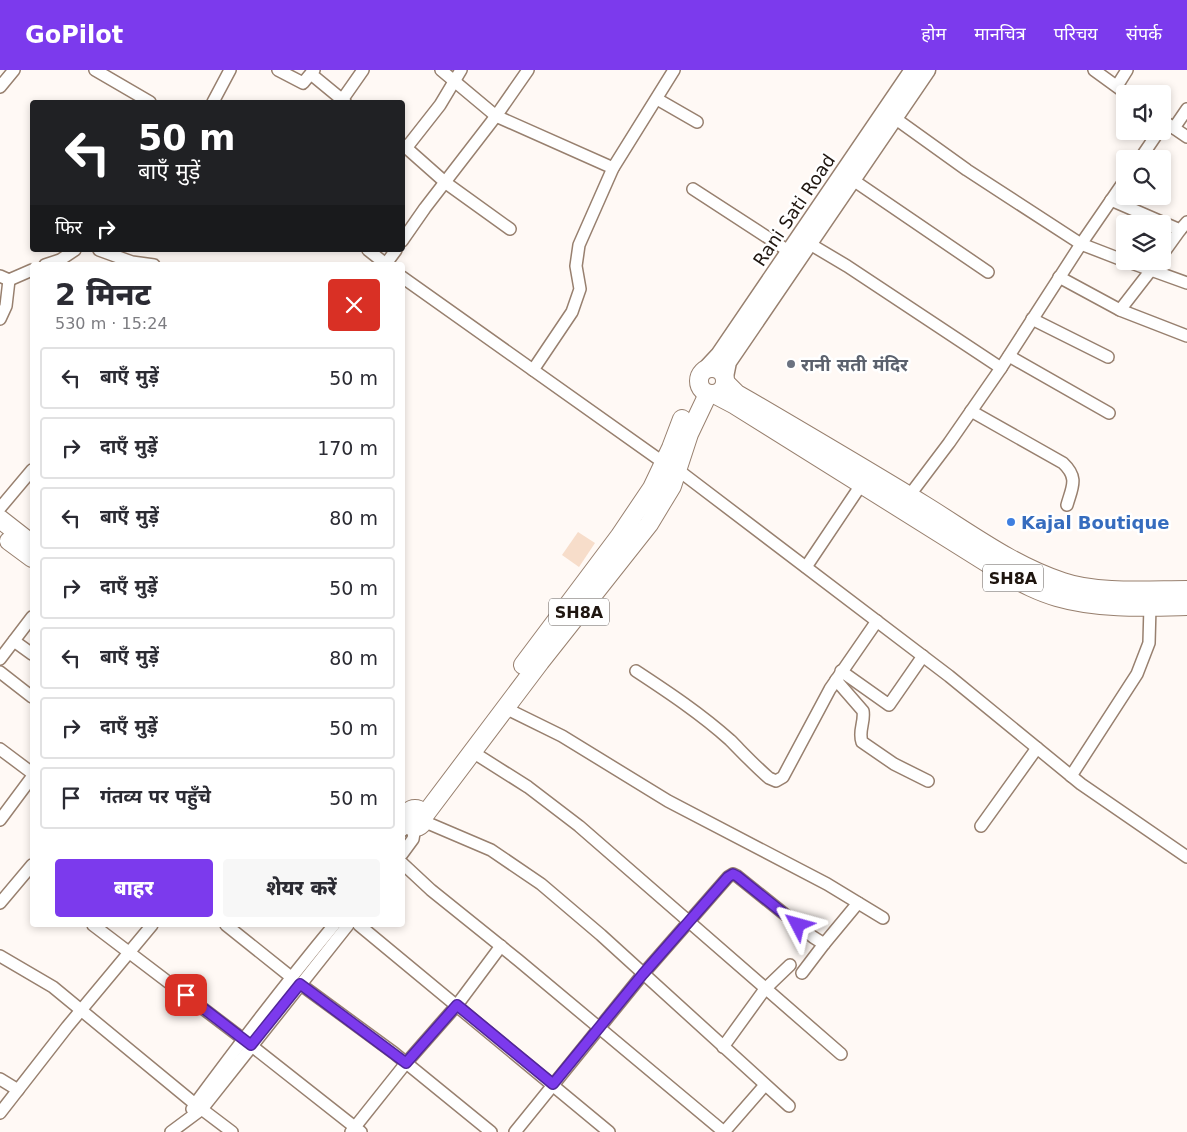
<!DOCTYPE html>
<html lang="hi">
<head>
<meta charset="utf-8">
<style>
	body { margin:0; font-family:"DejaVu Sans","Noto Sans Devanagari",sans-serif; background:#f7f7f7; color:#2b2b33; height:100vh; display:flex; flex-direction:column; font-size:19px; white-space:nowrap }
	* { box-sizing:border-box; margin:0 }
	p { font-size:16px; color:#7c7c81 }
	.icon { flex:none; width:28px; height:28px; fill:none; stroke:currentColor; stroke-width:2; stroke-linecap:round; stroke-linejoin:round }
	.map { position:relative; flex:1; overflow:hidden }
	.panel { position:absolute; left:30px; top:192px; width:375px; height:665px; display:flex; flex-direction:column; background:#fff; border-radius:5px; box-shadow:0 2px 8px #0003 }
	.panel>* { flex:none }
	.banner { position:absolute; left:30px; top:30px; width:375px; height:152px; border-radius:5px; box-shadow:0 2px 8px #0003; background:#202124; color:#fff; overflow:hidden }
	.tools { position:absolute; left:1116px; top:15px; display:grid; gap:10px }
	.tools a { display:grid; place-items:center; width:55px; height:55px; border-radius:5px; background:#fff; box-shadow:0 2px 8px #0003; font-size:25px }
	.pin { position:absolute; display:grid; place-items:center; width:42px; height:42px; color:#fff; margin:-21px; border-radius:10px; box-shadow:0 2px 8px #0006 }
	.me { position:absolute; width:55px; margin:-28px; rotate:309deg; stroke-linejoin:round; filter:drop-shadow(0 0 4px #0008) }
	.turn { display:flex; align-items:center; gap:18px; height:105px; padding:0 25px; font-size:22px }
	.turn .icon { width:65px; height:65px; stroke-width:2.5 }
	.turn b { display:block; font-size:35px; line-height:42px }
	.then { display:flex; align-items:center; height:48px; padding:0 25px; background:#0003; gap:10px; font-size:19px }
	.round { display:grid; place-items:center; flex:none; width:52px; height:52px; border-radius:5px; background:#f7f7f7 }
	.headline { display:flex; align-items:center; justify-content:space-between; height:85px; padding:0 25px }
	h1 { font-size:30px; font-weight:800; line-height:38px }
	.button { display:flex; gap:10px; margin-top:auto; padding:10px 25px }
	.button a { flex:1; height:58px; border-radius:5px; background:#7c3aed; color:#fff; font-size:20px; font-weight:800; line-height:58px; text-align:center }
	.button a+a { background:#f7f7f7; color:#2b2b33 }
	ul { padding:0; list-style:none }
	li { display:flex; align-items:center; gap:15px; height:62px; margin:0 10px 8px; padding:0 15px; border:2px solid #e1e1e2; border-radius:5px }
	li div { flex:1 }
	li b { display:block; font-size:19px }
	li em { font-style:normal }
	header { display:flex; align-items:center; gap:30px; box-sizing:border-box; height:70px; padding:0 25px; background:#7c3aed; color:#fff }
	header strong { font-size:24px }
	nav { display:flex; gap:28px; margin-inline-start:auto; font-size:18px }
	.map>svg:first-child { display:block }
	.building { fill:#f7ddca }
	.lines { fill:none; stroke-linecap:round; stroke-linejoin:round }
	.street-casing { stroke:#98806f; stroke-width:14 }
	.secondary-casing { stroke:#98806f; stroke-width:19 }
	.primary-casing { stroke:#98806f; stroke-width:20 }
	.street { stroke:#fff; stroke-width:11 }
	.secondary { stroke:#fff; stroke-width:16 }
	.primary { stroke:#fff; stroke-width:18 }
	.route-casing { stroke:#51269a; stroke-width:12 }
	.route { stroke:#7c3aed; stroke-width:9 }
	.worship-dot { fill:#6b7280; stroke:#fff; stroke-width:2 }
	.shop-dot { fill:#3f7fe0; stroke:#fff; stroke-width:2 }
	.labels { text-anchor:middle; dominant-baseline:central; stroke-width:5; stroke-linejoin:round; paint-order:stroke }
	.shield { fill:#fff; stroke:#625c58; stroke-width:1 }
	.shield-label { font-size:16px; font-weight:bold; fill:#1f1610 }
	.street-label { font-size:18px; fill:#1f1610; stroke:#fff }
	.worship-label { font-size:18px; font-weight:bold; fill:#5b616d; stroke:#fff; text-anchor:start }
	.shop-label { font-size:18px; font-weight:bold; fill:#366cbe; stroke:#fff; text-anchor:start }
</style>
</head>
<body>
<header>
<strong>GoPilot</strong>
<nav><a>होम</a><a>मानचित्र</a><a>परिचय</a><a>संपर्क</a></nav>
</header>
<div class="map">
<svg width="1187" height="1062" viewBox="0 0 1187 1062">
	<rect width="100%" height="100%" fill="#fff9f5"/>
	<!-- building -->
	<polygon class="building" points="578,462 595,473 579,497 562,485"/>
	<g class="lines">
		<!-- street casing -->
		<g class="street-casing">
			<g id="street">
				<polyline points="95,0 150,32"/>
				<polyline points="278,0 303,13 313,1"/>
				<polyline points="314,0 311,4 345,32"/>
				<polyline points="441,0 496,46 613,98"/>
				<polyline points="1094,0 1127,24"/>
				<polyline points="1117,16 1127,0"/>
				<polyline points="0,17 14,0"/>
				<polyline points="657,29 697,52"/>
				<polyline points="342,30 363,0"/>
				<polyline points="213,32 230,0"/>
				<polyline points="889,44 967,100 1081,174 1125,191"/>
				<polyline points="1162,50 1187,67"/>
				<polyline points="1174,58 1187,39"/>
				<polyline points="402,74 446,113 510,159"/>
				<polyline points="407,77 440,35 461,0"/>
				<polyline points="1140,89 1159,61"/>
				<polyline points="853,110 988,202"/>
				<polyline points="693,119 790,182"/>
				<polyline points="1111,130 1180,160 1187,152"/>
				<polyline points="402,171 425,138 496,46 528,0"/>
				<polyline points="810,174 847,196 1001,298"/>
				<polyline points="99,180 132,192 154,195"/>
				<polyline points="368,180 387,195"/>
				<polyline points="1162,185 1180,160"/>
				<polyline points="1126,191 1187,213"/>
				<polyline points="45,195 60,190 75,180"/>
				<polyline points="385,195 396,180"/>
				<polyline points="0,206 9,210 32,200"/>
				<polyline points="402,207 664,393 678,400 949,606 1081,714 1187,787"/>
				<polyline points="1059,207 1120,240 1187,266"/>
				<polyline points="1120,240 1158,191"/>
				<polyline points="0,249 6,236 9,210"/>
				<polyline points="1032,249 1108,287"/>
				<polyline points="1009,286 1109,343"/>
				<polyline points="533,300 572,242 580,219 576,196 579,175 613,98 674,0"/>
				<path d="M971,341L1063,393C1079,408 1072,417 1067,435"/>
				<polyline points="909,426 949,373 1001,298 1081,174 1125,110"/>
				<polyline points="0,438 32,400"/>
				<polyline points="806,497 861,415"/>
				<polyline points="14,571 32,584"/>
				<polyline points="0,589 32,547"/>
				<path d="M636,601C668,622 701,644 730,670C743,683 755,696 769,708L776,711L783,707L830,619L877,551"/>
				<polyline points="841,601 889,635 923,586"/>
				<polyline points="0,602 32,627"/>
				<path d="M836,610L863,641C865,652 858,661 862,672L894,694L928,711"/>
				<polyline points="505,638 562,666 668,731 827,814 883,848"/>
				<polyline points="0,679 32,703"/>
				<polyline points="471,681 528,717 579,756 841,984"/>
				<polyline points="1071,706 1137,604 1149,573 1150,536"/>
				<polyline points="0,750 32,707"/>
				<polyline points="423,751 491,780 541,814 601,865 789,1036"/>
				<polyline points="981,756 1037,678"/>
				<polyline points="402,761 408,754"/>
				<polyline points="402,784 413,769 415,757"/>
				<polyline points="402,793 431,820 518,890 724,1062"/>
				<polyline points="0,833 32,795"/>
				<polyline points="93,855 243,969 361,1062"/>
				<polyline points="226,855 291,907"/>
				<polyline points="359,855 609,1062"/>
				<polyline points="824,874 858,833"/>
				<polyline points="0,886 53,917 195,1034 232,1062"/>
				<polyline points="300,914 394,983 491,1062"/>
				<polyline points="723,977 765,919 790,895"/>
				<polyline points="0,1009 18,1020"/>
				<path d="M192,1039L195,1034C240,973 286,913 334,855"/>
				<polyline points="0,1043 67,957 152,855"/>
				<polyline points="171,1062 202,1039 348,855"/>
				<polyline points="351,1062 406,993 457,935 501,876"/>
				<polyline points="515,1062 643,904 728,807 733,804 737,806 813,867 824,874 802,903"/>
				<polyline points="724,1062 765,1015"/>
			</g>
		</g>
		<!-- secondary casing -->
		<g class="secondary-casing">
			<g id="secondary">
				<polyline points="705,300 719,285 913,0"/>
				<polyline points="725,307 728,292 927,0"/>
			</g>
		</g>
		<!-- primary casing -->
		<g class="primary-casing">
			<g id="primary">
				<circle cx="712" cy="311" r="13"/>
				<path d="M725,312L737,324L751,332C809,366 867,400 924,435C968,462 1013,496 1063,512C1098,524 1149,520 1187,520"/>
				<path d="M714,324L735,335L1005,504C1022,513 1039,522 1057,527C1098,539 1145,537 1187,536"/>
				<polyline points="0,449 32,474"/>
				<polyline points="9,471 32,488"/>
				<polyline points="523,595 619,467 652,418 671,378 682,349"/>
				<circle cx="415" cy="748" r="9"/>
				<polyline points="424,746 540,592 649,454 672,416 689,364 708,324"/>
			</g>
		</g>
		<!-- street -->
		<use href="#street" class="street"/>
		<!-- secondary -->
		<use href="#secondary" class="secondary"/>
		<!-- primary -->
		<use href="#primary" class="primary"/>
	</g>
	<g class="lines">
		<!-- route casing -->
		<g class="route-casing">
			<polyline id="route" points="186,925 251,975 300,914 406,993 457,935 553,1014 643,904 728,807 733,804 737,806 798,855"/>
		</g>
		<!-- route -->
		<use href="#route" class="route"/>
	</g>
	<!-- markers -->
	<circle class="worship-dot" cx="791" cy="294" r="5"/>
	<circle class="shop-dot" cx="1011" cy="452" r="5"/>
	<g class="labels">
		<!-- shield labels -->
		<g class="shield">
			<rect x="983" y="494.5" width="60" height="27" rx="4"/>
			<rect x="549" y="528.5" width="60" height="27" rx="4"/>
		</g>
		<g class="shield-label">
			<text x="1013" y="508">SH8A</text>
			<text x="579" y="542">SH8A</text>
		</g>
		<!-- street labels -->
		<g class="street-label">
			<text transform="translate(794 140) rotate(-56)">Rani Sati Road</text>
		</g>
		<!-- worship labels -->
		<g class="worship-label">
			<text x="801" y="294">रानी सती मंदिर</text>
		</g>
		<!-- shop labels -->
		<g class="shop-label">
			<text x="1021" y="452">Kajal Boutique</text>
		</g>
	</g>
</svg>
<div class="tools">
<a><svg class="icon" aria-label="sound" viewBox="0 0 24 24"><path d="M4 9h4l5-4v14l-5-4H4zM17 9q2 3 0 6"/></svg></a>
<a><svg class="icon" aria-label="search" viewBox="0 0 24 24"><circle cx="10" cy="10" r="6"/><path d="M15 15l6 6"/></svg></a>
<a><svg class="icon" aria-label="layers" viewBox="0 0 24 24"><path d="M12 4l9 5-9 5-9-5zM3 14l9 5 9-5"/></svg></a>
</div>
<div class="pin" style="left:186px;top:925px;background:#d93025"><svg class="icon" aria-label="arrive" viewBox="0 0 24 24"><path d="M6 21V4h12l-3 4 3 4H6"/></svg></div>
<svg class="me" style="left:798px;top:855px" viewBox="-20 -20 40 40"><path d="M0-17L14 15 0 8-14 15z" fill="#7c3aed" stroke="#fff" stroke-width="4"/></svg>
<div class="banner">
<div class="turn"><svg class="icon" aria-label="left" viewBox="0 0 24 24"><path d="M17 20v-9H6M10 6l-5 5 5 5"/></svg><div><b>50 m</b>बाएँ मुड़ें</div></div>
<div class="then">फिर<svg class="icon" aria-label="right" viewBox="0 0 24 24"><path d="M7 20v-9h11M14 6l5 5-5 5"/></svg></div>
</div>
<section class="panel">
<div class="headline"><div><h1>2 मिनट</h1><p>530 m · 15:24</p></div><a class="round" style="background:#d93025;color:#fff"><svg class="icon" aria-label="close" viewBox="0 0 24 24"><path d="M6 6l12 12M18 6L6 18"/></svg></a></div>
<ul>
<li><svg class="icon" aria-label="left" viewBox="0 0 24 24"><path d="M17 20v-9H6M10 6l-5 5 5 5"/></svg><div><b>बाएँ मुड़ें</b></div><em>50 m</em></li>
<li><svg class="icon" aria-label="right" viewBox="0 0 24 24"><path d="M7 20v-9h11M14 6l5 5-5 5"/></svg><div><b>दाएँ मुड़ें</b></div><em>170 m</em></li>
<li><svg class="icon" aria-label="left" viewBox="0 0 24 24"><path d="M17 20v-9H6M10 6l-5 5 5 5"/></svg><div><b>बाएँ मुड़ें</b></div><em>80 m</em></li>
<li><svg class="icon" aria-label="right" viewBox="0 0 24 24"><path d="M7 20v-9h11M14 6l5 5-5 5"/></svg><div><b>दाएँ मुड़ें</b></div><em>50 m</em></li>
<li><svg class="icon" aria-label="left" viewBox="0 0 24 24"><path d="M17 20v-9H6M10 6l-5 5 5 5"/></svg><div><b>बाएँ मुड़ें</b></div><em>80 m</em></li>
<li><svg class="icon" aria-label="right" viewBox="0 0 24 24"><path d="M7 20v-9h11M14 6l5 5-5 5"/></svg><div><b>दाएँ मुड़ें</b></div><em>50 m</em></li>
<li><svg class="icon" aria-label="arrive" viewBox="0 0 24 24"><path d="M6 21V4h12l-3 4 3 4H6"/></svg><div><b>गंतव्य पर पहुँचे</b></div><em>50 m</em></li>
</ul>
<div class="button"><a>बाहर</a><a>शेयर करें</a></div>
</section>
</div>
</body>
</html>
